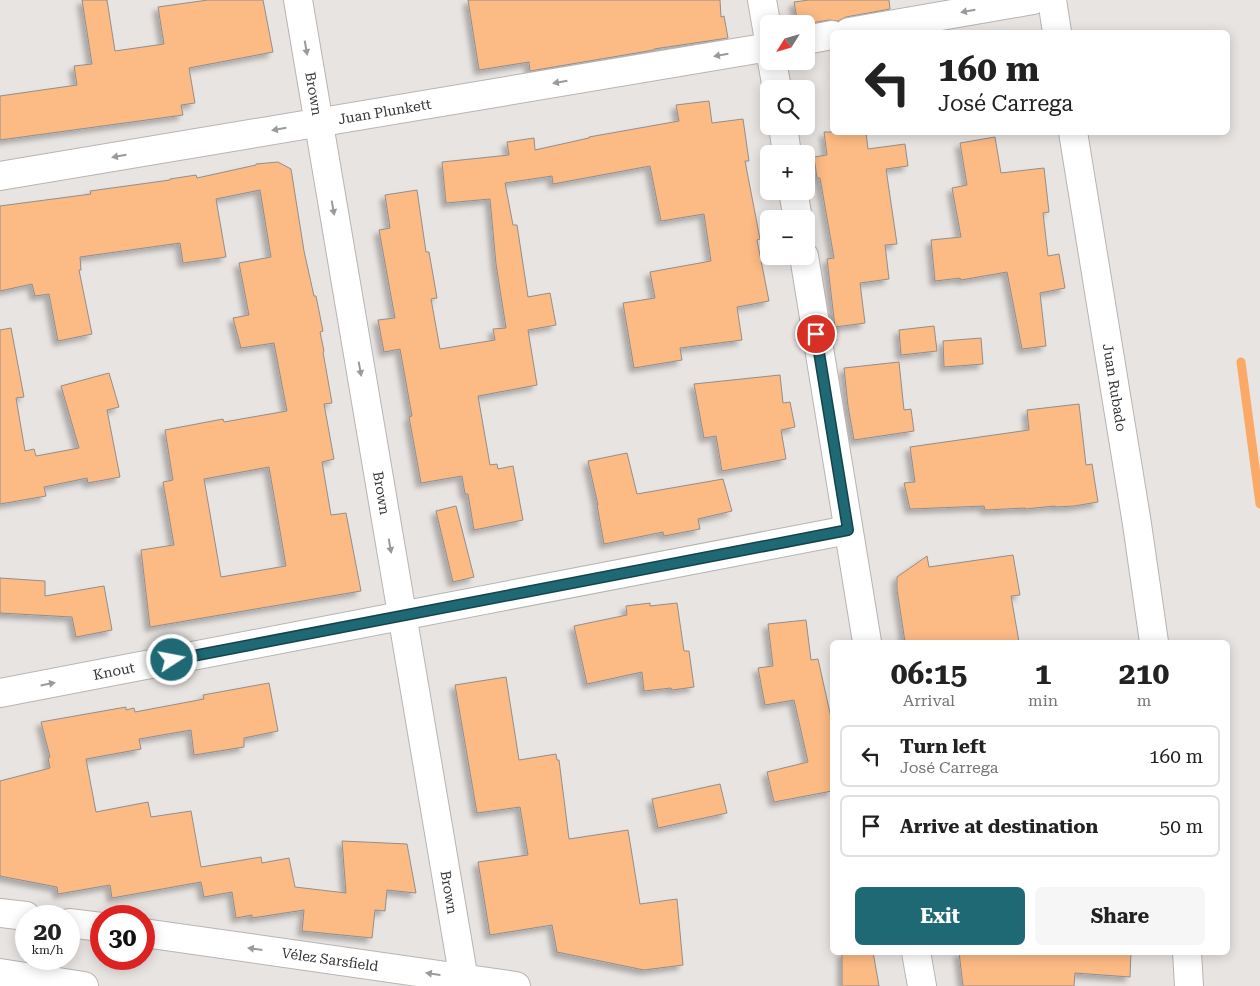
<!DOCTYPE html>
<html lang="en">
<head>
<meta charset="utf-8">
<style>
	body { margin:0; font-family:"Roboto Serif",serif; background:#f6f6f6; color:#222; height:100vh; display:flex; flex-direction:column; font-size:19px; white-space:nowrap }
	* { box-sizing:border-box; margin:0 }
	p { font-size:16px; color:#767676 }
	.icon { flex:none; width:28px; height:28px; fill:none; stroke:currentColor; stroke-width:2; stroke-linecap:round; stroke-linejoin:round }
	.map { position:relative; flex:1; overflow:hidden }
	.panel { position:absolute; left:830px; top:640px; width:400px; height:315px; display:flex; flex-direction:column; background:#fff; border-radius:8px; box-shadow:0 2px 12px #0003 }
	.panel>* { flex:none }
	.top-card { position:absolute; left:830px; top:30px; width:400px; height:105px; border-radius:8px; box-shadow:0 2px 12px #0003; background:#fff; color:#222; overflow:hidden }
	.needle { width:32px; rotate:233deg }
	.buttons { position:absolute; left:760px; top:15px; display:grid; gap:10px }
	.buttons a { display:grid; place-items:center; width:55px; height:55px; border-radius:8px; background:#fff; box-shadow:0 2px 12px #0003; font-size:25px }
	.speed { position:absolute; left:15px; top:905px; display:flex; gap:10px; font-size:25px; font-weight:700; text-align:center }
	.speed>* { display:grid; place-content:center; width:65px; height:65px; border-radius:50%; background:#fff; box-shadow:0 2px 12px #0003; line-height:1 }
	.speed small { font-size:12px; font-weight:400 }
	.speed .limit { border:8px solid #d22; background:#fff; color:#111 }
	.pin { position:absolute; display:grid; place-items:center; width:42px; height:42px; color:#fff; margin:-21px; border:2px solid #fff; border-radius:50%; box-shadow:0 1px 5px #0007 }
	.me { position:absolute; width:55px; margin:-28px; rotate:79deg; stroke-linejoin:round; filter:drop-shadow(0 0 4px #0008) }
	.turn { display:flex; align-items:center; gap:18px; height:105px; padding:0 25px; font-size:22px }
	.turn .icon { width:65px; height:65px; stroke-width:2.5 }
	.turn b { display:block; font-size:35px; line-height:42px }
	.eta { display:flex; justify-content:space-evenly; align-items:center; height:85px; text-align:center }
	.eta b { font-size:30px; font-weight:700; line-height:35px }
	.action { display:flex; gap:10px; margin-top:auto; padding:10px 25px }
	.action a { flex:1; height:58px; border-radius:8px; background:#1f6974; color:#fff; font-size:20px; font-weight:700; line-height:58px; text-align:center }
	.action a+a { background:#f6f6f6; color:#222 }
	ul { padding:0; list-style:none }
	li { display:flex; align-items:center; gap:15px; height:62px; margin:0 10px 8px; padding:0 15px; border:2px solid #e0e0e0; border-radius:8px }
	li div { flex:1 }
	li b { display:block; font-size:19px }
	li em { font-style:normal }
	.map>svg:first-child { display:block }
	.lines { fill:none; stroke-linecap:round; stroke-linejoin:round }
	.stream { stroke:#fba966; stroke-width:9 }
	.building { fill:#fcba85; stroke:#928e8c; fill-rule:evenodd; filter:url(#shadow) }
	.minor-casing { stroke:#b8b4b2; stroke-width:30 }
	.major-casing { stroke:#b8b4b2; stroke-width:30 }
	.minor { stroke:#fff; stroke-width:28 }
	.major { stroke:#fff; stroke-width:28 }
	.oneway { fill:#9a9a99 }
	.route-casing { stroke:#14444b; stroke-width:12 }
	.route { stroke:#1f6974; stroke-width:9 }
	.labels { text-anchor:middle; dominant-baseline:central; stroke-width:4; stroke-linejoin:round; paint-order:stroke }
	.street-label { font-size:14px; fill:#363433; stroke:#e8e4e2 }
</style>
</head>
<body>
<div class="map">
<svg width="1260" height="986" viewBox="0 0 1260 986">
	<defs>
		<filter id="shadow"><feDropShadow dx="-4.5" dy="4.5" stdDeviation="2.5" flood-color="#0004"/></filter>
	</defs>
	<rect width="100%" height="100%" fill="#e8e4e2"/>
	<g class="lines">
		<!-- stream -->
		<polyline class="stream" points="1241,362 1260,504"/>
	</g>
	<!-- building -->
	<g class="building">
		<polygon points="82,0 107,0 115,51 164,44 158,7 208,0 263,0 273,52 189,68 195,103 181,105 183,115 0,140 0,96 77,85 74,66 92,64"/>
		<polygon points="468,0 720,0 721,17 724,16 728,38 654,49 654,50 530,71 529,62 479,70"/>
		<polygon points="809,0 889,0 890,9 846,17 838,21 829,20 806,24 798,24 794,2"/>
		<polygon points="709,101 712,123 743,119 749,161 745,161 760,239 757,240 769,301 737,307 742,340 680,348 682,360 634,368 623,303 655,298 650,272 711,261 704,214 661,221 650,166 553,184 552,176 505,183 513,225 517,225 528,297 550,293 556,325 528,330 537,385 478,396 490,465 497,464 498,469 513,466 523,520 474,530 468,494 465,494 462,476 421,483 409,417 412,416 400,349 384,352 378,320 395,318 379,230 390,228 385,195 417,190 426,252 429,252 437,298 431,299 440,349 495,340 493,329 506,328 496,264 490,199 446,203 442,162 509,155 507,142 534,138 535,150 589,138 589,137 679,121 676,105"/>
		<polygon points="824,132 866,132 868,149 905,144 908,166 886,169 897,244 885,245 889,279 860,283 865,323 835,327 827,259 834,258 820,178 817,178 814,157 827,155"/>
		<polygon points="995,137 1001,173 1044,168 1049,212 1043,213 1048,256 1059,254 1065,288 1040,293 1046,346 1022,349 1007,272 961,280 960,278 935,281 931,240 961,237 952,188 967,185 960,143"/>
		<path d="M278,162L291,169L304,251L314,296H316L323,331L320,332L324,351L323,352L332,403L324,404L334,459L322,462L331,515L346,513L361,591L150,627L141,550L174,545L163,482L173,480L165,430L223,419L224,422L287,411L274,343L241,348L233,318L249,315L239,263L271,257L260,190L216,199L226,257L183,263L180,243L80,257L81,270H79L92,334L58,341L49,294L35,296L32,284L0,291V206L91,194L90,191L170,180V179L196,175L197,178L256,165V164ZM269,467L286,566L221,577L204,479Z"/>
		<polygon points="934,326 937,351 901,355 899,330"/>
		<polygon points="11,328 24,397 16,398 25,451 34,449 36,456 79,448 61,386 109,373 119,407 107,410 120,477 88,483 87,478 44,487 46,496 0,504 0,330"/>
		<polygon points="981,338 983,364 944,367 943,341"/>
		<polygon points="899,362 904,410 911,409 914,431 854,440 848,406 844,368"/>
		<polygon points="780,375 783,403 790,402 795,427 781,430 786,459 722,471 716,436 704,438 694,384"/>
		<polygon points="1079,404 1086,465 1092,464 1098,502 1074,506 1055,507 1055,506 1025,509 1025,508 985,510 984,506 910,509 904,483 915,482 910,447 1029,430 1027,410"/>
		<polygon points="627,453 637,494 723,479 732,511 698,519 700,529 664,536 663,532 604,544 597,505 598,505 588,461"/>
		<polygon points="456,506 474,577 453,582 436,511"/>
		<polygon points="1013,555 1020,595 1011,596 1019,642 905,642 897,589 897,577 927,556 929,567"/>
		<polygon points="0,578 45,581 45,596 104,586 112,630 76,637 72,617 0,613"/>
		<polygon points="650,603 650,606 677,603 684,651 689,651 694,687 672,690 671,688 644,691 642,672 587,684 574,626 627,615 626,606"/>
		<polygon points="806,620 811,660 818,659 832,722 832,791 774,802 767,772 808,762 794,700 765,705 758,668 773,666 768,624"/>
		<polygon points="506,677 519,760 556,754 557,760 559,760 569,839 628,830 640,904 677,899 683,965 644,970 557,952 552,925 490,935 478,862 528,855 520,807 477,813 455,685"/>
		<polygon points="269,683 278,731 244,738 244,747 194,755 191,730 139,739 141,749 86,759 96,812 148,802 151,817 191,811 201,867 261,857 262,863 289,858 295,887 346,893 342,841 407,844 416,893 387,890 385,911 375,910 372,938 302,931 304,910 252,918 252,915 236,918 232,892 204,897 201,882 112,898 110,885 58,894 57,887 0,876 0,781 50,768 48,758 50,757 41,722 126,707 126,710 134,708 135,712 204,699 203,695"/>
		<polygon points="720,784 727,813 658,828 652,799"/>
		<polygon points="842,952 873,952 879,986 842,986"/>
		<polygon points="959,952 1131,952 1130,977 1075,973 1074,986 963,986"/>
	</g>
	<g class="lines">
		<!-- minor casing -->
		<g class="minor-casing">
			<g id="minor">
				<path id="s1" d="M298,0L465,986"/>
				<polyline points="1052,0 1057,32"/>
				<polyline points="849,32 1033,0"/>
				<polyline points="806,40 832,35"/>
				<path id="s2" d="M1073,132L1137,524L1154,642"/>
				<path id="s3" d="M0,176L769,47"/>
				<path id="s4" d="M0,693L848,530"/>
				<polyline points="0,913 26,916"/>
				<polyline points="69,923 101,927"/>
				<path id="s5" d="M144,933L516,986"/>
				<polyline points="1187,952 1189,986"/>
				<polyline points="0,973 84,986"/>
			</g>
		</g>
		<!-- major casing -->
		<g class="major-casing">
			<g id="major">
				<polyline points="762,0 769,40"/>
				<polyline points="772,61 777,89"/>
				<polyline points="783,126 787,154"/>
				<polyline points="793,191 798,219"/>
				<polyline points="804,256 867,642"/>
				<polyline points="916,952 922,986"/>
			</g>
		</g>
		<!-- minor -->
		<use href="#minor" class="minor"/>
		<!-- major -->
		<use href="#major" class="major"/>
	</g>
	<!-- one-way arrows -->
	<defs><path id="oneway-solid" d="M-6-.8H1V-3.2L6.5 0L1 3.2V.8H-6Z" transform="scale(1.25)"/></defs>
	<g class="oneway">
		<use href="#oneway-solid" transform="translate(968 11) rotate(170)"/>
		<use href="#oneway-solid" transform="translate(306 48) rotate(80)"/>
		<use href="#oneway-solid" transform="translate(721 55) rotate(170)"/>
		<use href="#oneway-solid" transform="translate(560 82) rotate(170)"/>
		<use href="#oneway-solid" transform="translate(279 129) rotate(170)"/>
		<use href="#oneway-solid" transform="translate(119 156) rotate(170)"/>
		<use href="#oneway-solid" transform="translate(333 208) rotate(80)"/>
		<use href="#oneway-solid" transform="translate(360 369) rotate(80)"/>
		<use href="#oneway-solid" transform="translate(390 546) rotate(80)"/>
		<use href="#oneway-solid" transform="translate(48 684) rotate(-11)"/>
		<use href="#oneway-solid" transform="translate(255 949) rotate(-172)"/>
		<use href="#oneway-solid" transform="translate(433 974) rotate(-172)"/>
	</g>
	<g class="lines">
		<!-- route casing -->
		<g class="route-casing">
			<polyline id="route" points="172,660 848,530 816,334"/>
		</g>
		<!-- route -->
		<use href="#route" class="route"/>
	</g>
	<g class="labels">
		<!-- street labels -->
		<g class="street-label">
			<text stroke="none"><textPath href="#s1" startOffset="95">Brown</textPath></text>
			<text stroke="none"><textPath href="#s3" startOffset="390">Juan Plunkett</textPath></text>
			<text stroke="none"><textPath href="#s2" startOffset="259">Juan Rubado</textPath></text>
			<text stroke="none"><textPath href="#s1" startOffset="500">Brown</textPath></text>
			<text stroke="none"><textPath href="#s4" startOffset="116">Knout</textPath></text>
			<text stroke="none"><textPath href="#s1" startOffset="905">Brown</textPath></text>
			<text stroke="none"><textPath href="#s5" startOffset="188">Vélez Sarsfield</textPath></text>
		</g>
	</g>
</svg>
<div class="buttons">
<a><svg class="needle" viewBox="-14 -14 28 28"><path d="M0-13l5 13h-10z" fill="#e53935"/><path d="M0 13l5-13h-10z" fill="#767676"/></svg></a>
<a><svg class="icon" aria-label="search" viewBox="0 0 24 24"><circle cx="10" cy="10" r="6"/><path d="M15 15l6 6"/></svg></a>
<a>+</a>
<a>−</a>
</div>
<div class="speed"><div>20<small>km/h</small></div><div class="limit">30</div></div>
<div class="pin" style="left:816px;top:334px;background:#d93025"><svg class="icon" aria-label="arrive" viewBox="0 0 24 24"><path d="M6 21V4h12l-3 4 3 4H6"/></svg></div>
<svg class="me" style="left:172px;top:660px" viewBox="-20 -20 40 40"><circle r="17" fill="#1f6974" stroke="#fff" stroke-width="3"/><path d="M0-11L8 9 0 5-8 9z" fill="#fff"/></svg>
<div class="top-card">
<div class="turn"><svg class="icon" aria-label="left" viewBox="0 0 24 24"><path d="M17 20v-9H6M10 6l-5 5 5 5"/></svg><div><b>160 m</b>José Carrega</div></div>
</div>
<section class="panel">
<div class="eta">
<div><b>06:15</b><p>Arrival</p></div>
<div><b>1</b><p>min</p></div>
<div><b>210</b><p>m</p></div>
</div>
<ul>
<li><svg class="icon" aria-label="left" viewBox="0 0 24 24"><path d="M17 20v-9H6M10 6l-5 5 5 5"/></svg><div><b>Turn left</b><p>José Carrega</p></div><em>160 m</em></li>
<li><svg class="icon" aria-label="arrive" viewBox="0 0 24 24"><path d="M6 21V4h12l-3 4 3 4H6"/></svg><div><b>Arrive at destination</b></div><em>50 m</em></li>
</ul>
<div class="action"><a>Exit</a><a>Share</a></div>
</section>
</div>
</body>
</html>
